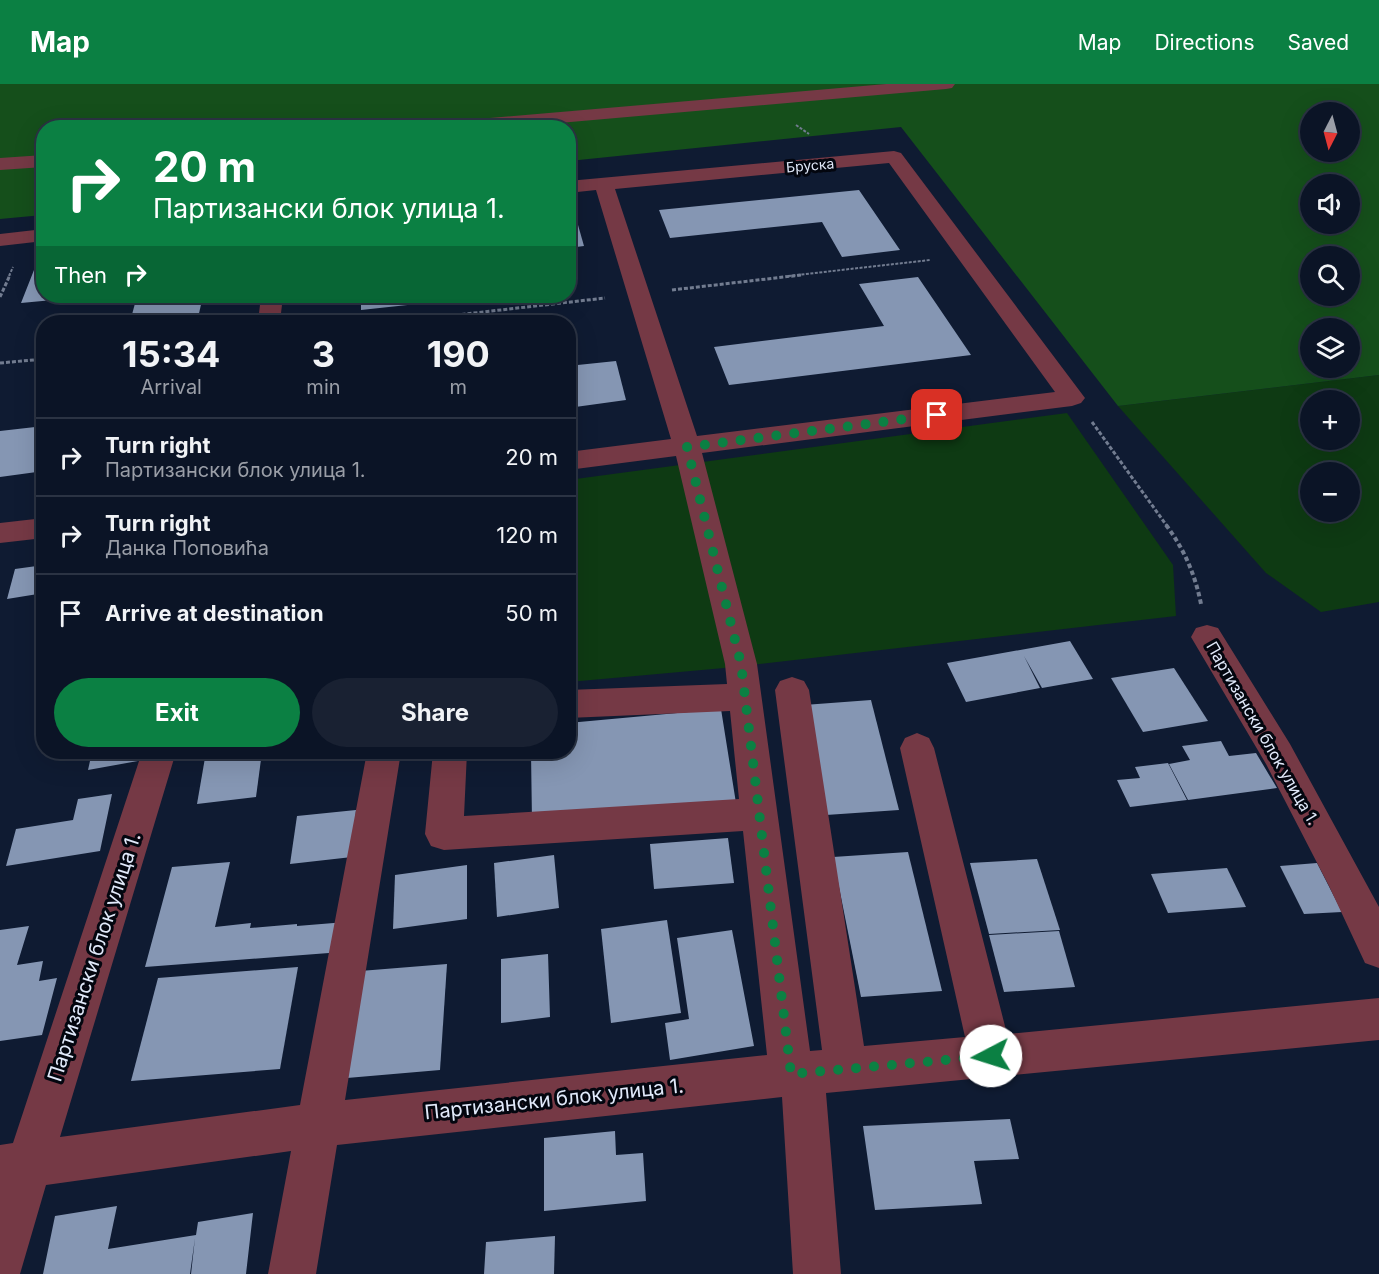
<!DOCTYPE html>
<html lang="en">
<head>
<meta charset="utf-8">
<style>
	body { margin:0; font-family:Inter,sans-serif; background:#192132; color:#f1f3f6; height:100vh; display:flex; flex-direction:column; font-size:22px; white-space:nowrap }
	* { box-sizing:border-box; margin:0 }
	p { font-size:20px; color:#9a9ea7 }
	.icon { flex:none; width:33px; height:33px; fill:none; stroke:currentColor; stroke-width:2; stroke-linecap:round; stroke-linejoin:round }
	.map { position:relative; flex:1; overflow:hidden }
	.panel { position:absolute; left:36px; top:231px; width:540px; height:444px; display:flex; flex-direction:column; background:#0b1426; border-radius:24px; box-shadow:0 6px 24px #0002,0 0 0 2px #2b3343 }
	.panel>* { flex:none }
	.hud { position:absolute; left:36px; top:36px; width:540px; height:183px; border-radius:24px; box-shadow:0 6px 24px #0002,0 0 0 2px #2b3343; background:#0b8043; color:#fff; overflow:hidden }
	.needle { width:39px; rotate:186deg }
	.buttons { position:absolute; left:1300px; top:18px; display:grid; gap:12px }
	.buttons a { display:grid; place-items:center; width:60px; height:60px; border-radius:50%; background:#0b1426; box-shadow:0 6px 24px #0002,0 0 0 2px #2b3343; font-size:30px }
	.pin { position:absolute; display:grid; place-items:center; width:51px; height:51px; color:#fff; margin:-26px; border-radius:12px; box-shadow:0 3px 9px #0006 }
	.me { position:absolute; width:66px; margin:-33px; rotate:265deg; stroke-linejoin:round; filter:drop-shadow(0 0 4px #0008) }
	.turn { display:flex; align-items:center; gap:21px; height:126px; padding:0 18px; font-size:27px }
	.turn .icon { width:78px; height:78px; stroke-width:2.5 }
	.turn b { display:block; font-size:42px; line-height:51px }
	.then { display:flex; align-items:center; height:57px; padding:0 18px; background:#0003; gap:12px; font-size:22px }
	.eta { display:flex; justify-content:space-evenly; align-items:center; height:102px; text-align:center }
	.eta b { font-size:36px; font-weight:700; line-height:42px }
	.action { display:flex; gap:12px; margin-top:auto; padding:12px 18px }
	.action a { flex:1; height:69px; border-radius:36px; background:#0b8043; color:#fff; font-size:24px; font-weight:700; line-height:69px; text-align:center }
	.action a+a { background:#192132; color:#f1f3f6 }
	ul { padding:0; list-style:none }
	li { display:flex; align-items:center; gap:18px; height:78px; padding:0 18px; border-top:2px solid #2b3343 }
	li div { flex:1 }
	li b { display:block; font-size:22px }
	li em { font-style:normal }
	header { display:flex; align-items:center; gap:36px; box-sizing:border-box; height:84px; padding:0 30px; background:#0b8043; color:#fff }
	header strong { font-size:28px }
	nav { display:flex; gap:33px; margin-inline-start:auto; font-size:21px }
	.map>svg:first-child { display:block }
	.green { fill:#0e3a13; fill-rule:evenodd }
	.forest { fill:#154f1b; fill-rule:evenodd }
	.building { fill:#8596b3 }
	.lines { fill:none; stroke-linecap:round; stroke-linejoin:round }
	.path-far2 { stroke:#727c90; stroke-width:2; stroke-dasharray:3 1.5; stroke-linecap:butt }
	.path-far1 { stroke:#727c90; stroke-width:3; stroke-dasharray:4 2; stroke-linecap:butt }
	.path { stroke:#727c90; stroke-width:4; stroke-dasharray:4.5 3; stroke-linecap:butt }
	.minor { fill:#753945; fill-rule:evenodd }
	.route { stroke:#0b8043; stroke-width:10; stroke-dasharray:0 18 }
	.labels { text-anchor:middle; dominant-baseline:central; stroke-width:6; stroke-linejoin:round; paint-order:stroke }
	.far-street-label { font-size:14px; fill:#e1e9fa; stroke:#03060f }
	.street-label { font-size:16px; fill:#e1e9fa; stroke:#03060f }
	.near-street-label { font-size:20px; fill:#e1e9fa; stroke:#03060f }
</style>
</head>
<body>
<header>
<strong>Map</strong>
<nav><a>Map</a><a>Directions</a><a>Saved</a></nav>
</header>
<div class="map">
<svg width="1379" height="1190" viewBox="0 0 1379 1190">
	<rect width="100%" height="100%" fill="#0f1b32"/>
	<!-- green -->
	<g class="green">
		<path d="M1379,291V518L1321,528L1266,489L1118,322ZM1311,316H1350V356H1311ZM1311,388H1350V428H1311Z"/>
		<polygon points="1067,329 1173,481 1176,532 724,584 569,598 568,396"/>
	</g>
	<!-- forest -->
	<path class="forest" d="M0,0H1379V291L1118,322L901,43L569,77L568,44H44L43,131L0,135ZM1311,28H1350V68H1311ZM1311,100H1350V140H1311ZM1311,172H1350V212H1311ZM1311,244H1350V284H1311Z"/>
	<!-- building -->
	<g class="building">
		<polygon points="859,106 900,166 842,173 822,138 670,154 659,126"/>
		<polygon points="576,134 584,162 568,164 568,135"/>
		<polygon points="34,186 44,186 44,212 85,213 21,219"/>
		<polygon points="918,193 971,271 729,301 714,263 884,242 859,200"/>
		<polygon points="137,212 203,212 197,238 130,238"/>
		<polygon points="361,212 425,212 426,219 361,226"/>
		<polygon points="616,277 626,316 568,324 568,282"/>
		<polygon points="44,342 44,387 0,393 0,347"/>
		<polygon points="44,481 44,509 7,515 15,485"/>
		<polygon points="1070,557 1093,595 1042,604 1024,572 1040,604 966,618 947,579"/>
		<polygon points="1174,584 1208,637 1143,648 1111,594"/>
		<polygon points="871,616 899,726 826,731 804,621"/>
		<polygon points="721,625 736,719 532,738 531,668 568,668 568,639"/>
		<polygon points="1221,657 1229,672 1256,669 1277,704 1188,716 1169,680 1190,676 1182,662"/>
		<polygon points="92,668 150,668 149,675 88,686"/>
		<polygon points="206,668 262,668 256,713 197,720"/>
		<polygon points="1168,679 1187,716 1130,723 1117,696 1140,694 1135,683"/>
		<polygon points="112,710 100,767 6,782 16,745 73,736 78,715"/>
		<polygon points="356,726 352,773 290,780 297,732"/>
		<polygon points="728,754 734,799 654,805 650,760"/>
		<polygon points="908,768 942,907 861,913 833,773"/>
		<polygon points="554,771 559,824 497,833 494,779"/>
		<polygon points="1037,775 1060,846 989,850 970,779"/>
		<polygon points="230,778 215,843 251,839 250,844 297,840 297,842 346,838 342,868 145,883 172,783"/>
		<polygon points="1317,779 1342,828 1304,830 1280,782"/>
		<polygon points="467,781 467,835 393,845 395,791"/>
		<polygon points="1227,784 1246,823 1168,829 1151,790"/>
		<polygon points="667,836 681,929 611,939 601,845"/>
		<polygon points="29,842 17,881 43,877 39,897 57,894 42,951 0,957 0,846"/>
		<polygon points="732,846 754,962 670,976 665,939 689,935 677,854"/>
		<polygon points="1059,847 1075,903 1004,908 989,851"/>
		<polygon points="548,870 550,933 501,939 501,875"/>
		<polygon points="447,880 440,986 347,994 360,887"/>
		<polygon points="298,883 280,985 131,997 158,894"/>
		<polygon points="1010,1035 1019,1075 974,1077 982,1120 875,1126 863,1042"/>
		<polygon points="615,1047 616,1071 643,1069 646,1117 544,1127 544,1054"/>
		<polygon points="117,1122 108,1165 196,1151 198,1138 253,1129 246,1190 191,1190 195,1154 190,1190 43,1190 55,1132"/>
		<polygon points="555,1152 554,1190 484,1190 486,1158"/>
	</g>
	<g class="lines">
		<!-- path-far2 -->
		<g class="path-far2">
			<polyline points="796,41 809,50"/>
			<polyline points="9,192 13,183"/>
			<polyline points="788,192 930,176"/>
		</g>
		<!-- path-far1 -->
		<g class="path-far1">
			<polyline points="672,206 801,191"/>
			<polyline points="0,213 10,191"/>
			<polyline points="396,238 605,214"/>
			<polyline points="0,279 44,275"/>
			<polyline points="1092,338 1167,442"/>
		</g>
		<!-- path -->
		<path class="path" d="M1166,441C1184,465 1195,490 1201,520"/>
		<!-- minor -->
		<g class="minor">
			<polygon points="886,0 955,0 952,4 946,5 501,44 423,44 432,39"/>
			<path d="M894,67L901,69L1085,314L1081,319L1072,322L702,369L757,580L810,967L822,966L775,606L780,597L792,593L804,597L809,606L864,962L965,953L900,664L905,654L917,649L929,654L934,664L1007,950L1379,914V956L826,1009L841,1190H793L782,1013L337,1061L316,1190H268L291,1067L46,1101L20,1190H0V1061L13,1059L142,668H176L60,1053L300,1021L367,668H401L345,1016L767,971L743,747L444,766L431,762L425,750L433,668H467L464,732L739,715L730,627L568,634V606L727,600L725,580L676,372L568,386V368L671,355L596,106L568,109V97ZM889,79L1055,308L697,352L615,105Z"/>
			<polygon points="44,71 44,83 0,86 0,74"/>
			<polygon points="44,145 44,157 0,162 0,150"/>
			<polygon points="261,212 283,212 280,238 258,238"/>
			<polygon points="44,434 44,454 0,459 0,439"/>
			<polygon points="1207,541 1218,544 1290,660 1379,823 1379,884 1365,879 1329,802 1266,680 1191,553 1196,544"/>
		</g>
	</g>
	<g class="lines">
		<!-- route -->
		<polyline class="route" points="937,331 687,363 741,580 791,990 991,972"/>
	</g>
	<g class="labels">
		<!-- far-street labels -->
		<g class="far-street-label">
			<text transform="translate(810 81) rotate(-5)">Бруска</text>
		</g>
		<!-- street labels -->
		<g class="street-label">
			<text transform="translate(1263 649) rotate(60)">Партизански блок улица 1.</text>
		</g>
		<!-- near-street labels -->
		<g class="near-street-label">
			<text transform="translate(94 873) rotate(-72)">Партизански блок улица 1.</text>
			<text transform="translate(554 1015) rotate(-6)">Партизански блок улица 1.</text>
		</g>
	</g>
</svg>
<div class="buttons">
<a><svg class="needle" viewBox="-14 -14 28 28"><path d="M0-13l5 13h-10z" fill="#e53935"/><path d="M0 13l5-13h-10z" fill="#9a9ea7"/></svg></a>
<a><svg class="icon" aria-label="sound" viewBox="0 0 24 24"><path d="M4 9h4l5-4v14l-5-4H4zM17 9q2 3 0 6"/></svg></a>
<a><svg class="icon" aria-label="search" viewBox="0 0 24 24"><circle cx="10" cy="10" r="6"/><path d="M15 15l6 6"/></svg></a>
<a><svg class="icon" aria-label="layers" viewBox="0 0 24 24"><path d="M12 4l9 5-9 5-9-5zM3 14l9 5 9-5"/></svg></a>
<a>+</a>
<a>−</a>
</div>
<div class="pin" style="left:937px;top:331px;background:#d93025"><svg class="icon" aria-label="arrive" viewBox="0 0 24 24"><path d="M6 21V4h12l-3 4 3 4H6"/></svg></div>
<svg class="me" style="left:991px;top:972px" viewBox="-20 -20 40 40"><circle r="19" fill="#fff"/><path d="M0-13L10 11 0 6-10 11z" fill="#0b8043"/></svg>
<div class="hud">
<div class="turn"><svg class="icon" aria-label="right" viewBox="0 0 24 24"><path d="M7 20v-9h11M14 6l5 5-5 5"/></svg><div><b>20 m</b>Партизански блок улица 1.</div></div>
<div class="then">Then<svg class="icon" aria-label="right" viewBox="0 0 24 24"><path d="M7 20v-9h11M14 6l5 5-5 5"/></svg></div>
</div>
<section class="panel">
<div class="eta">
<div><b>15:34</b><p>Arrival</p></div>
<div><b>3</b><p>min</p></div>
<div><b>190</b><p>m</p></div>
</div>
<ul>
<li><svg class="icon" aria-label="right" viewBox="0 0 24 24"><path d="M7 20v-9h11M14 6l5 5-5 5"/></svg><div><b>Turn right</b><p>Партизански блок улица 1.</p></div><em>20 m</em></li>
<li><svg class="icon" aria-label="right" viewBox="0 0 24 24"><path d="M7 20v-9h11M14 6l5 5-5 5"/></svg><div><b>Turn right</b><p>Данка Поповића</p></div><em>120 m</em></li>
<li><svg class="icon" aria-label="arrive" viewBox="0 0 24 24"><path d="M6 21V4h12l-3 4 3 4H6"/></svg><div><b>Arrive at destination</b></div><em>50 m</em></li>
</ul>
<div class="action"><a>Exit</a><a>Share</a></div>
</section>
</div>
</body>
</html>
